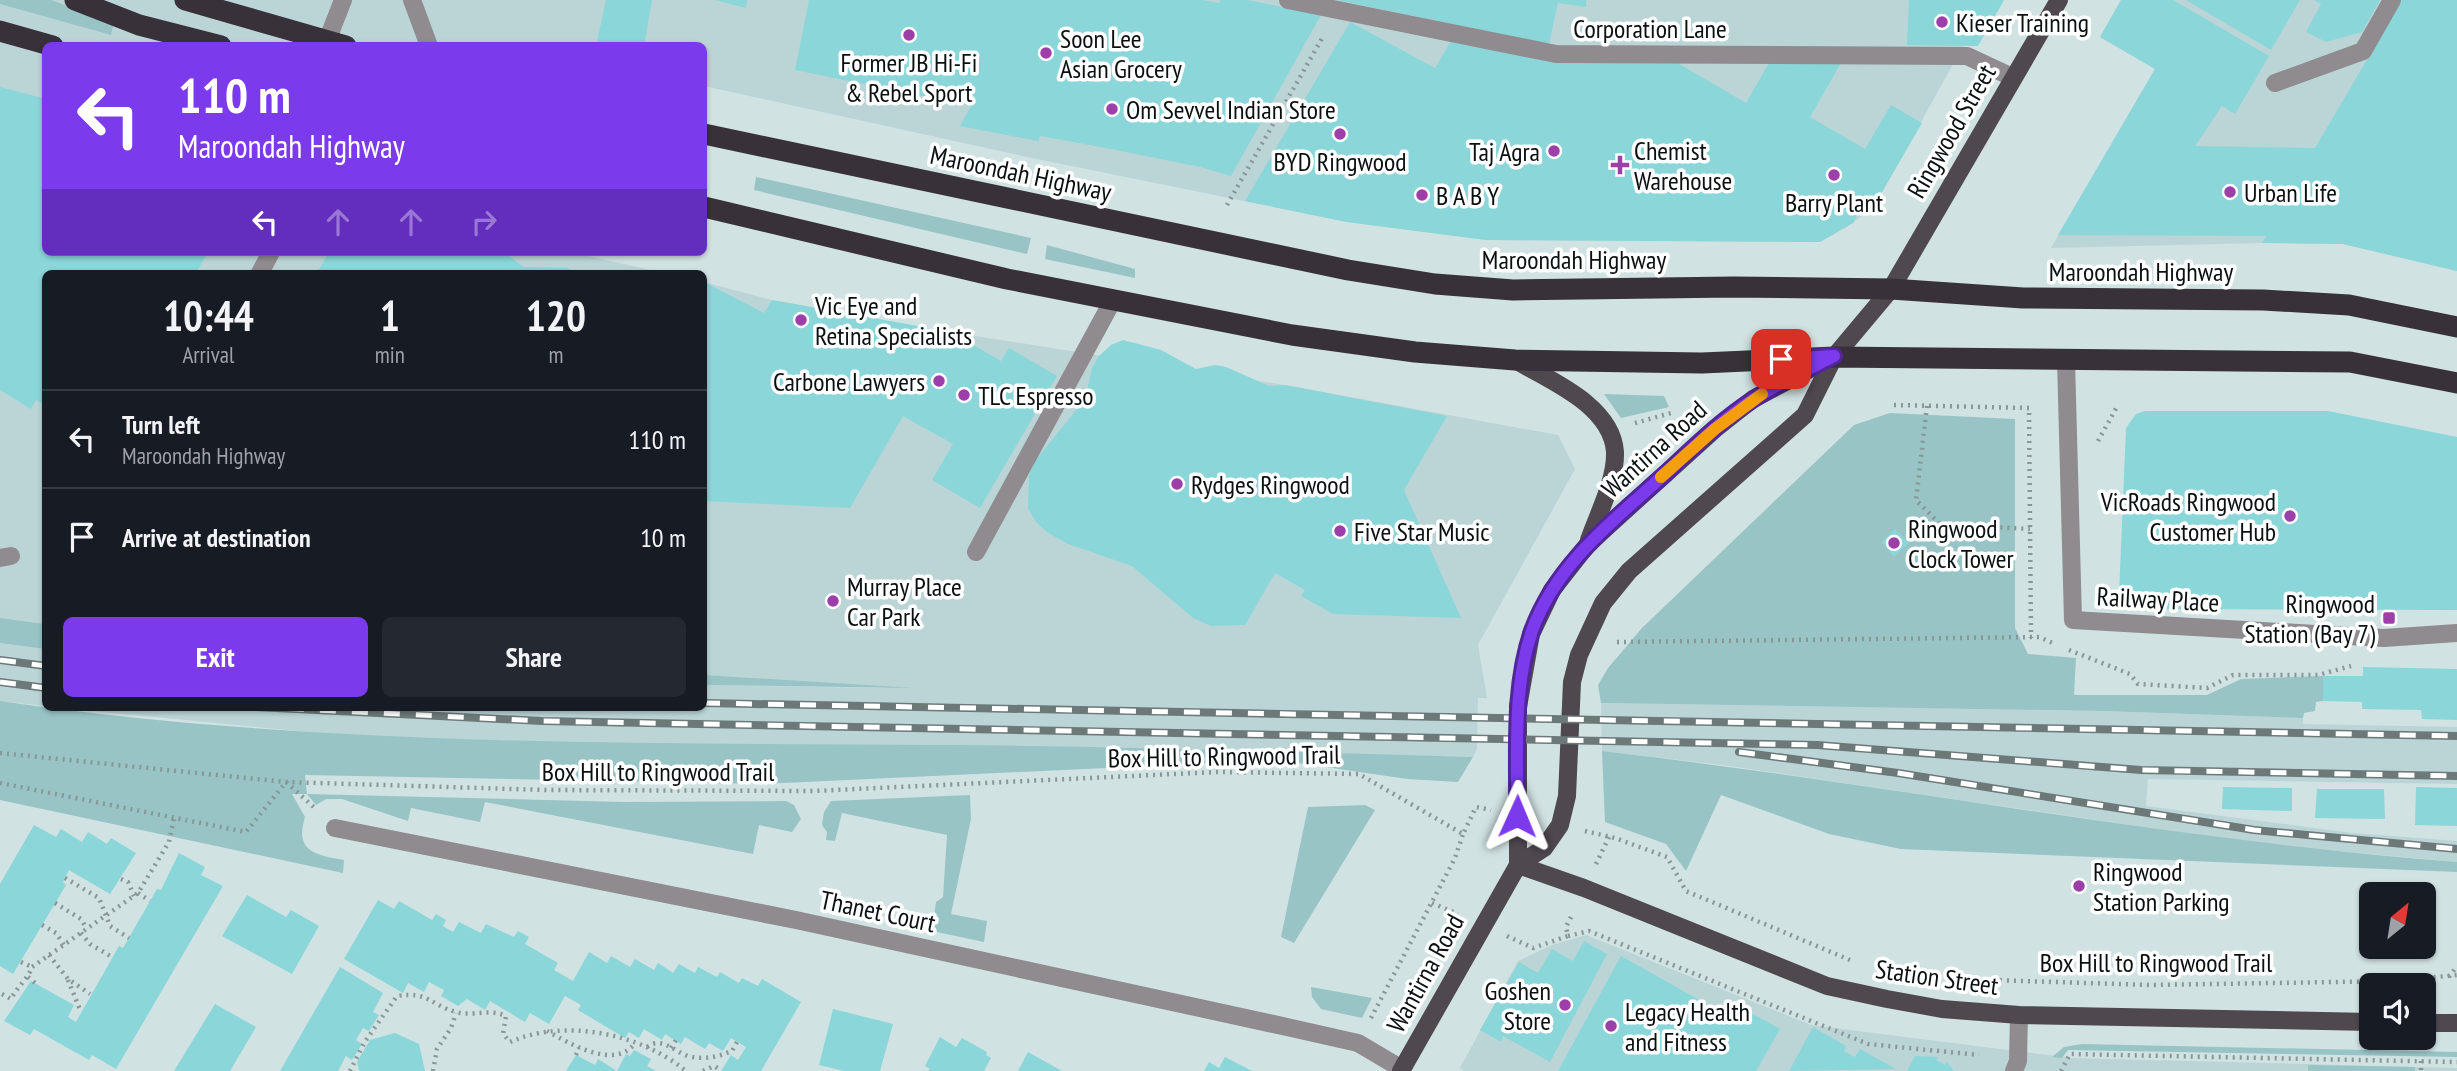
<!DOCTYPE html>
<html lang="en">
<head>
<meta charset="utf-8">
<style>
	body { margin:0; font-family:"PT Sans Narrow",sans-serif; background:#242831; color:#f1f3f6; height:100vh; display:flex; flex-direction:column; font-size:26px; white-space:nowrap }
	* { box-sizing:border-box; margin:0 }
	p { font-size:23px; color:#9ea1a6 }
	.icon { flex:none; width:38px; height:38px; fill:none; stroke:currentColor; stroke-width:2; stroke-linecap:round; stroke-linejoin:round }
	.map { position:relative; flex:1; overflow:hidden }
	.sheet { position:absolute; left:42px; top:270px; width:665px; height:441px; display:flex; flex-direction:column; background:#171b24; border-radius:10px; box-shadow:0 2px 5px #0004 }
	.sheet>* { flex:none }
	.top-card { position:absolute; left:42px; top:42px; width:665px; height:214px; border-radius:10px; box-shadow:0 2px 5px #0004; background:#7c3aed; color:#fff; overflow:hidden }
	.needle { width:46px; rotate:30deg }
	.buttons { position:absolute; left:2359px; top:882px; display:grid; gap:14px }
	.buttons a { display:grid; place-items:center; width:77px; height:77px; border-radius:10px; background:#171b24; box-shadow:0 2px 5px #0004; font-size:35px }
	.pin { position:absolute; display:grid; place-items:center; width:60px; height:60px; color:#fff; margin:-30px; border-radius:14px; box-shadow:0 4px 10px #0006 }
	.me { position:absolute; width:77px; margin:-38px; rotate:1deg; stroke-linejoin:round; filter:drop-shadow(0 0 5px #0008) }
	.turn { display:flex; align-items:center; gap:24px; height:147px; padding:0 21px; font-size:32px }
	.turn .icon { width:91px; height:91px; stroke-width:2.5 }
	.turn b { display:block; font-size:49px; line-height:60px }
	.lanes { display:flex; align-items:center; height:66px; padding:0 21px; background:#0003; justify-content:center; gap:35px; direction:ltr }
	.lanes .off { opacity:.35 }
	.eta { display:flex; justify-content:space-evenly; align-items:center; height:119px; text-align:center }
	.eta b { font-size:42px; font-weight:700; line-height:49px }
	.primary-button { display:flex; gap:14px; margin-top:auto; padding:14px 21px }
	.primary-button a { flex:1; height:80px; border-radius:10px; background:#7c3aed; color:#fff; font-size:28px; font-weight:700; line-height:80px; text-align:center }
	.primary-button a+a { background:#242831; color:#f1f3f6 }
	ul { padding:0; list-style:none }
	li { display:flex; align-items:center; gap:21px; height:98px; padding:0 21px; border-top:2px solid #363941 }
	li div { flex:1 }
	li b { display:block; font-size:26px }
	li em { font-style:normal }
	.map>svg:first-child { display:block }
	.built { fill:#bbd5d7 }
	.green { fill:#98c4c6 }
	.building { fill:#8ad6d9 }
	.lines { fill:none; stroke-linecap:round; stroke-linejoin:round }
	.path { stroke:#899697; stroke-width:4.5; stroke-dasharray:2 5; stroke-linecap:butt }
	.minor { stroke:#8f8b8f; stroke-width:18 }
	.major { stroke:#4f484f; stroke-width:18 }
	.highway { stroke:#393139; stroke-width:21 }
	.rail-casing { stroke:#6d7979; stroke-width:8 }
	.rail { stroke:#fff; stroke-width:5; stroke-dasharray:16; stroke-linecap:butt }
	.route-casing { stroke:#51269a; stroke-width:18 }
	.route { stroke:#7c3aed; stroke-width:12 }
	.slow { stroke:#f59e0b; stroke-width:12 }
	.poi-dot { fill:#9c3fa8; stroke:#fff; stroke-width:2.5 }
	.labels { text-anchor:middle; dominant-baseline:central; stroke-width:7; stroke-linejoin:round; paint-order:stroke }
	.poi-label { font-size:26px; fill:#0a1010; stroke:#fff; text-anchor:start }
	.street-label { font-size:26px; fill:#0a1010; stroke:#fff }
</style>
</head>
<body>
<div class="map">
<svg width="2457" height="1071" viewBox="0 0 2457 1071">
	<rect width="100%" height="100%" fill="#d1e2e3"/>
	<!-- built -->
	<g class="built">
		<polygon points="0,0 1989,0 1874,206 1853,223 1820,242 1486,240 1347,222 1027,157 704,86 704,46 46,46 46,252 570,252 664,273 46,273 45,624 0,618"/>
		<polygon points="2121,0 2457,0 2457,271 2343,244 2262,243 2051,248 2155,69 2100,37"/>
		<polygon points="704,282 772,300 951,332 1285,385 1558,435 1575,469 1478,645 1487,698 1478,698 1477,749 1473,757 965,745 634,744 357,737 52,707 704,707 704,685 892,688 704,675"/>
		<polygon points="0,643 45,649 45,706 0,701"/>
		<polygon points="1601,703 2104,711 2303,718 2303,724 2457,727 2457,784 2148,779 2146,806 2353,833 2457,841 2457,862 2252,843 1722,765 1602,751"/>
		<polygon points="1586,935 1811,1025 2071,1058 2457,1068 2457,1071 1464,1071 1460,1068 1518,961 1552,945"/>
	</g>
	<!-- green -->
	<g class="green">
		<polygon points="0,0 51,0 114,23 111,35 0,4"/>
		<polygon points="756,177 1031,238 1027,254 754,190"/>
		<polygon points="1047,245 1135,269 1135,278 1045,259"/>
		<polygon points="1604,394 1664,396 1669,407 1621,418"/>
		<polygon points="1890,413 2015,419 2015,628 2028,654 2076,658 2074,695 2207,695 2241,679 2323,676 2323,701 2316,702 2315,711 2304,713 2303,718 2104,711 1601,703 1598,685 1608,668 1642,628 1854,425"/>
		<polygon points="0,618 45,624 45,649 0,643"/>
		<polygon points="704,675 914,688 704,685"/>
		<path d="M0,701C317,747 640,743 961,745C1132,747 1302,752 1473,757L1458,782L1407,779L1278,760L760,784L305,775L307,794L624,802L786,801L794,805L801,819L792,832L759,825L753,854L485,802L480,822L411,808L408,821L342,799H326L316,805L307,794H292L305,817C294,852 316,855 344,860L343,873L0,800Z"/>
		<path d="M1602,751C1887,784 2170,840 2457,862V872L1901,849L1829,834L1721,795L1686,871L1666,844L1605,822Z"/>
		<polygon points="970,795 971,819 951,914 987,921 984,942 932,931 936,902 943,897 947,835 842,813 835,841 826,840 827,832 822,825 824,812 831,801"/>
		<polygon points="1365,805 1375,810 1294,943 1281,937 1308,807"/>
		<polygon points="1311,987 1372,998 1362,1018 1321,1009 1312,997"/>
		<polygon points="2082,1044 2457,1052 2457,1057 2068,1050 2062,1058 2052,1057 2064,1047"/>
		<polygon points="2308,1065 2415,1067 2415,1071 2308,1071"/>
	</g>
	<!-- building -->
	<g class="building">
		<polygon points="606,0 652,0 644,46 596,46"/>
		<polygon points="715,0 747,0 746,8"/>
		<polygon points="809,0 1202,0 1219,3 1221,0 1248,0 1321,15 1231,176 1200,167 1106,148 1040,136 1038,141 960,126 971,106 795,70"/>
		<polygon points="1337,0 1586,0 1586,7 1558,3 1549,44"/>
		<polygon points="1909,0 2004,0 1978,46 1907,45"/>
		<polygon points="2121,0 2173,0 2269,56 2235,114 2222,106 2195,146 2315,148 2402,0 2457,0 2457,271 2343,244 2262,243 2266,236 2058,235 2155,69 2100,37"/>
		<polygon points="2186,0 2300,0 2271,50"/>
		<polygon points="2314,0 2380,0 2362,32 2326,42 2306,32 2321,4"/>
		<polygon points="1350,22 1435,68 1451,41 1552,62 1676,62 1746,103 1769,63 1841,63 1810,117 1865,149 1891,105 1922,123 1874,206 1865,201 1853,223 1820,242 1486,240 1347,222 1245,201"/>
		<polygon points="0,87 46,99 46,252 208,252 196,273 46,273 46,406 36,400 31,409 0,390"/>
		<polygon points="329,252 503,252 524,267 567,268 575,273 317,273"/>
		<polygon points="706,283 764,313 772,300 951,332 1001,361 1009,348 1057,376 980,508 932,480 953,444 903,416 850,508 704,501 704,288"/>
		<polygon points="1123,340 1161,350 1196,369 1215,365 1226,367 1269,386 1285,385 1447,416 1404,490 1461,618 1333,614 1301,596 1305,590 1275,573 1245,625 1211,626 1193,618 1132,566 1068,544 1047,532 1036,522 1028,508 1029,476 1035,461 1085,399 1092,368 1099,356 1111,345"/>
		<polygon points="2145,411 2328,411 2457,437 2457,610 2131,609 2119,595 2126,428 2136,414"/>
		<polygon points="1895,529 1909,543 1894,557 1882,542"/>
		<polygon points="2363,667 2457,669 2457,720 2422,719 2421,710 2362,709 2362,702 2323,701 2323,676 2363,676"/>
		<polygon points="2223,787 2292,788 2292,811 2222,809"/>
		<polygon points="2416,787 2457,788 2457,826 2415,825"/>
		<polygon points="2317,789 2384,789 2385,819 2315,818"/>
		<polygon points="34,825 56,837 61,829 82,842 88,832 107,844 111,838 136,853 110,894 69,870 63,882 66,885 13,974 0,966 0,884"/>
		<polygon points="179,853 205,867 201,875 223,886 116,1069 92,1055 89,1060 34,1029 30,1035 4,1021 31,981 74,1005 68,1017 76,1022 119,946 123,948 157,889 161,890"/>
		<polygon points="247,895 286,917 291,910 319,926 292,974 222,936"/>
		<polygon points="378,900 394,909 399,901 432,920 436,914 446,920 443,926 453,932 459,922 481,933 486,924 514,937 518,931 529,937 525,944 558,963 554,970 573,981 589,952 607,963 611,956 630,967 635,959 654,970 658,963 673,973 679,964 695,973 698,967 717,977 720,972 739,983 742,978 758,986 762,979 801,1002 761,1071 721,1071 731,1055 738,1060 746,1047 731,1038 723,1051 709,1043 705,1049 685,1037 681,1044 665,1034 662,1040 644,1029 639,1038 629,1032 625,1038 578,1010 581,1005 565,996 549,1024 530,1013 525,1022 490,1001 485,1010 467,999 458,1006 441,996 444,990 429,982 424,992 408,983 403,993 344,959"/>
		<polygon points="1584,941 1607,954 1550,1062 1503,1036 1501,1042 1480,1030 1519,962 1538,973 1552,949 1573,961"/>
		<polygon points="1621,956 1728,1016 1735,1004 1780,1029 1756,1071 1558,1071"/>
		<polygon points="340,967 383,993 373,1012 379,1015 369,1031 363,1028 356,1040 362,1044 352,1060 346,1056 338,1071 280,1071"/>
		<polygon points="215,1004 256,1027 230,1071 174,1071"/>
		<polygon points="833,1009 893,1024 880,1071 844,1071 819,1065"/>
		<polygon points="1813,1027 1846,1046 1844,1051 1855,1057 1860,1049 1896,1069 1789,1071"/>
		<polygon points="395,1033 419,1044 425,1071 359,1071 357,1062 370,1040"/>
		<polygon points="940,1037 956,1047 962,1038 987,1052 986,1055 991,1058 984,1071 928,1071 930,1069 925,1066"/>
		<polygon points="634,1050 651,1059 647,1066 656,1071 566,1071 576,1055 595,1065 598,1059 617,1071 626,1054 630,1056"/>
		<polygon points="1028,1052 1062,1071 1018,1071"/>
		<polygon points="1915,1056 1938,1057 1936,1060 1945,1065 1947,1062 1954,1071 1907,1071"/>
		<polygon points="1225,1057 1252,1071 1204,1071 1209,1062 1219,1068"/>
	</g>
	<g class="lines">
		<!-- path -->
		<g class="path">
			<polyline points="1227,205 1324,35"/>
			<polyline points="1894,405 2029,408 2031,638"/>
			<polyline points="1927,406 1916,500 1940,524 2030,529"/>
			<polyline points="1635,423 1671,413"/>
			<polyline points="2098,441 2118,405"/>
			<polyline points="1617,642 2039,637 2055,644"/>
			<polyline points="2069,650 2130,674 2138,684 2207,688 2233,675 2318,675 2351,666"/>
			<polyline points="0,753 286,782 545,790 814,791 1217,772 1359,774 1463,834 1476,807 1491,810"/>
			<polyline points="0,783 246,832 286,782 317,810"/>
			<polyline points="1585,831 1615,838 1667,857 1686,891 1850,960"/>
			<polyline points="1596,864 1609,837"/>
			<polyline points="65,878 99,898 110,926 129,938"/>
			<polyline points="121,879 128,882 134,896"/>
			<polyline points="138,893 150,901"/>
			<polyline points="55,903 81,919 87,929"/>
			<polyline points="1432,903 1458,914"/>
			<polyline points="42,925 56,933 64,945"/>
			<polyline points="81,933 90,944 112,957"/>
			<polyline points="1507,936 1533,948 1568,936 1566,927 1573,913"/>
			<polyline points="1568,936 1589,931 1868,1044 1979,1055"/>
			<polyline points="49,955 68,979 90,994"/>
			<polyline points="21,962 32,967"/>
			<polyline points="28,977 35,983"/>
			<polyline points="2449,977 2457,966"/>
			<polyline points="1958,979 2151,985 2396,981 2457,975"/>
			<polyline points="68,980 81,1012"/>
			<path d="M2,994L11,999C17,987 28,979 32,967L138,893L169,842L174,818"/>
			<polyline points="1371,1018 1455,858 1463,834"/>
			<path d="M547,1031C569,1043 615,1071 635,1043"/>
			<path d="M647,1047C662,1036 673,1051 688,1056C703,1060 718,1057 732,1051L737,1042"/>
			<polyline points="671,1048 676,1040"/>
			<polyline points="576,1055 579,1048"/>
			<polyline points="2421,1061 2421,1071"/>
			<path d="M350,1071L364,1043L397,996C429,991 430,1005 456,1012C473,1017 488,1008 506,1016L503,1034L510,1042C564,1018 640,1033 686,1071"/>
			<polyline points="433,1071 437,1049 451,1028 456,1013"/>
			<polyline points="703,1071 714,1066 721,1070"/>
			<polyline points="2061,1071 2070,1054 2457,1062"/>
		</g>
		<!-- minor -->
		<g class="minor">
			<polyline points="412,0 429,46"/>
			<polyline points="1288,0 1556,54 1967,56 2012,77"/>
			<polyline points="325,46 343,0"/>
			<polyline points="2275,83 2363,51 2392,0"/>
			<polyline points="260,273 271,252"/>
			<polyline points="2066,360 2073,620 2384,638 2457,633"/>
			<polyline points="976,552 1113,300"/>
			<polyline points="0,558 11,556"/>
			<polyline points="335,828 796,920 1287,1027 1358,1043 1402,1069"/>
			<polyline points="2014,1071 2018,1061 2019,1015"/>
		</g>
		<!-- major -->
		<g class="major">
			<path d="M1515,360C1549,380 1612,405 1615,452C1616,480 1598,514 1589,540"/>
			<polyline points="1518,865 1584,888 1827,986 1887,999 1942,1009 2019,1015 2371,1022"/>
			<polyline points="1518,865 1518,707 1531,634 1552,590 1588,544 1715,429 1753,399 1831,358"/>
			<polyline points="2424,1023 2457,1023"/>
			<polyline points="1401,1071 1518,865 1544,848 1560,825 1567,796 1572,682 1579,655 1603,603 1629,571 1805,415 1834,357 1891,289 2059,0"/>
		</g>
		<!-- highway -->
		<g class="highway">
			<polyline points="75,0 139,25 221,46"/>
			<polyline points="185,0 346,46"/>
			<polyline points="0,31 53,46"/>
			<polyline points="704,134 1348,270 1435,284 1513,290 1734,287 1891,289 2023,298 2263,300 2349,305 2457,327"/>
			<polyline points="704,207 1007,279 1292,335 1415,352 1515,360 1702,363 1834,357 2350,362 2457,383"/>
		</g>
		<!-- rail casing -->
		<g class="rail-casing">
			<g id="rail">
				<polyline points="0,660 46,666"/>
				<polyline points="0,682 46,688"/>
				<polyline points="704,703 2457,736"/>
				<polyline points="256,707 542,721 1817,745 2141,770 2457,776"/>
				<polyline points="1739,752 1898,773 2254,830 2457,849"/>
			</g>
		</g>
		<!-- rail -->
		<use href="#rail" class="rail"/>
	</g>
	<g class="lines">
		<!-- route casing -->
		<g class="route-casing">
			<path id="route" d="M1517,816C1518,755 1512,689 1532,631C1556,564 1614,520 1665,474C1693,448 1721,420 1754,399C1779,383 1807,370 1834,356L1781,359"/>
		</g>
		<!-- route -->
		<use href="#route" class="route"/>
		<!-- slow -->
		<polyline class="slow" points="1661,477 1715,429 1762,394"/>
	</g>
	<!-- markers -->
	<g class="poi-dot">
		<circle cx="1942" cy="22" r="7"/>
		<circle cx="909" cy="35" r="7"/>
		<circle cx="1046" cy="53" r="7"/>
		<circle cx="1112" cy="109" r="7"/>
		<circle cx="1340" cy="134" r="7"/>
		<circle cx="1554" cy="151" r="7"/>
		<path d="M1616.5 154.5h7v7h7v7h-7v7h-7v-7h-7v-7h7z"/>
		<circle cx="1834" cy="175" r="7"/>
		<circle cx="2230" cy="192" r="7"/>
		<circle cx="1422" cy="195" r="7"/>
		<circle cx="801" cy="320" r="7"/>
		<circle cx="939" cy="381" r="7"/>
		<circle cx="964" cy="395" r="7"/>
		<circle cx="1177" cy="484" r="7"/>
		<circle cx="2290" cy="516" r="7"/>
		<circle cx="1340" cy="531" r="7"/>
		<circle cx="1894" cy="543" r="7"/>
		<circle cx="833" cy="601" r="7"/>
		<rect x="2382" y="611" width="14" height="14" rx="3.5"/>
		<circle cx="2079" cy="886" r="7"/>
		<circle cx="1565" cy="1005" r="7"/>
		<circle cx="1611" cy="1026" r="7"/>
	</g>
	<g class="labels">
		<!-- poi labels -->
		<g class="poi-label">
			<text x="1956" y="22">Kieser Training</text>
			<text x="1060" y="38">Soon Lee<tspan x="1060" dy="30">Asian Grocery</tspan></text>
			<text x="909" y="62" text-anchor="middle">Former JB Hi-Fi<tspan x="909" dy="30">&amp; Rebel Sport</tspan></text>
			<text x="1126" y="109">Om Sevvel Indian Store</text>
			<text x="1634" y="150">Chemist<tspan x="1634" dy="30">Warehouse</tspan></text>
			<text x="1540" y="151" text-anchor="end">Taj Agra</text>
			<text x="1340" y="161" text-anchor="middle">BYD Ringwood</text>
			<text x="2244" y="192">Urban Life</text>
			<text x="1436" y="195">B A B Y</text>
			<text x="1834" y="202" text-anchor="middle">Barry Plant</text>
			<text x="815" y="305">Vic Eye and<tspan x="815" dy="30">Retina Specialists</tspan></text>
			<text x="925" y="381" text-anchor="end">Carbone Lawyers</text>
			<text x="978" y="395">TLC Espresso</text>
			<text x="1191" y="484">Rydges Ringwood</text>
			<text x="2276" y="501" text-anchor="end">VicRoads Ringwood<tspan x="2276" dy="30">Customer Hub</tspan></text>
			<text x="1908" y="528">Ringwood<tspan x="1908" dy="30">Clock Tower</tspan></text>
			<text x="1354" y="531">Five Star Music</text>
			<text x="847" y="586">Murray Place<tspan x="847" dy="30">Car Park</tspan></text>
			<text x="2375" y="603" text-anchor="end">Ringwood<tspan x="2375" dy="30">Station (Bay 7)</tspan></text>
			<text x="2093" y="871">Ringwood<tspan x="2093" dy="30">Station Parking</tspan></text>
			<text x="1551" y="990" text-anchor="end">Goshen<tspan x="1551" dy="30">Store</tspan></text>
			<text x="1625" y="1011">Legacy Health<tspan x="1625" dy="30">and Fitness</tspan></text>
		</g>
		<!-- street labels -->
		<g class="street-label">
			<text x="1650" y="28">Corporation Lane</text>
			<text transform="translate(1951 131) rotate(-60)">Ringwood Street</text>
			<text transform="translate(1021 173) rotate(12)">Maroondah Highway</text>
			<text x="1574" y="259">Maroondah Highway</text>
			<text x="2141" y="271">Maroondah Highway</text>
			<text transform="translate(1654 449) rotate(-42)">Wantirna Road</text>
			<text transform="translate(2158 599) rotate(3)">Railway Place</text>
			<text transform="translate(1224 756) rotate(-1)">Box Hill to Ringwood Trail</text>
			<text x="658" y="771">Box Hill to Ringwood Trail</text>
			<text transform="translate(878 911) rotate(12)">Thanet Court</text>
			<text x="2156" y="962">Box Hill to Ringwood Trail</text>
			<text transform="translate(1425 973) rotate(-61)">Wantirna Road</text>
			<text transform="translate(1937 977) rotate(8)">Station Street</text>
		</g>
	</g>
</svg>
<div class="buttons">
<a><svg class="needle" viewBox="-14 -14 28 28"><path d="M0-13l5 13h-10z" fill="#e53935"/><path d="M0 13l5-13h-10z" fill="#9ea1a6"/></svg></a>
<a><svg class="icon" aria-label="sound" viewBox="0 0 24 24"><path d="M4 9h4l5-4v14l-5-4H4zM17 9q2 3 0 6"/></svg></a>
</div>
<div class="pin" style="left:1781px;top:359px;background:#d93025"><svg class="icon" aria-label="arrive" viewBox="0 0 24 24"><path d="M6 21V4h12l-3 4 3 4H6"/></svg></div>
<svg class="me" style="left:1517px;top:816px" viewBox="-20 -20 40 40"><path d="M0-17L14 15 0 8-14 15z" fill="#7c3aed" stroke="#fff" stroke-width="4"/></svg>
<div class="top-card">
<div class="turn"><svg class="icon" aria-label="left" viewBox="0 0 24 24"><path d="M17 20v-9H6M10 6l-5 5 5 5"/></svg><div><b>110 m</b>Maroondah Highway</div></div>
<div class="lanes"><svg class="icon" aria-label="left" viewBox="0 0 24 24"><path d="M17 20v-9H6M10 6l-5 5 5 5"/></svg><svg class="icon off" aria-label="ahead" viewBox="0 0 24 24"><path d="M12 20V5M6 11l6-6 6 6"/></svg><svg class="icon off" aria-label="ahead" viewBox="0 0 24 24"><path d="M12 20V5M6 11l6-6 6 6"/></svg><svg class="icon off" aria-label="right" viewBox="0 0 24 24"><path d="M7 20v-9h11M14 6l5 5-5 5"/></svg></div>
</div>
<section class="sheet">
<div class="eta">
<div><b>10:44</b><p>Arrival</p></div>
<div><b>1</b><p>min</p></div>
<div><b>120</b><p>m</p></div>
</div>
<ul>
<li><svg class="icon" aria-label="left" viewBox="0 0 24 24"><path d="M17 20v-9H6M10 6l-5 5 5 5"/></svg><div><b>Turn left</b><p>Maroondah Highway</p></div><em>110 m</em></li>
<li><svg class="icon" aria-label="arrive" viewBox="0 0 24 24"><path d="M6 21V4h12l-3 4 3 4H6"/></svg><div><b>Arrive at destination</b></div><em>10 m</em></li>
</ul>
<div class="primary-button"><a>Exit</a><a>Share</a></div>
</section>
</div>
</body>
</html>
